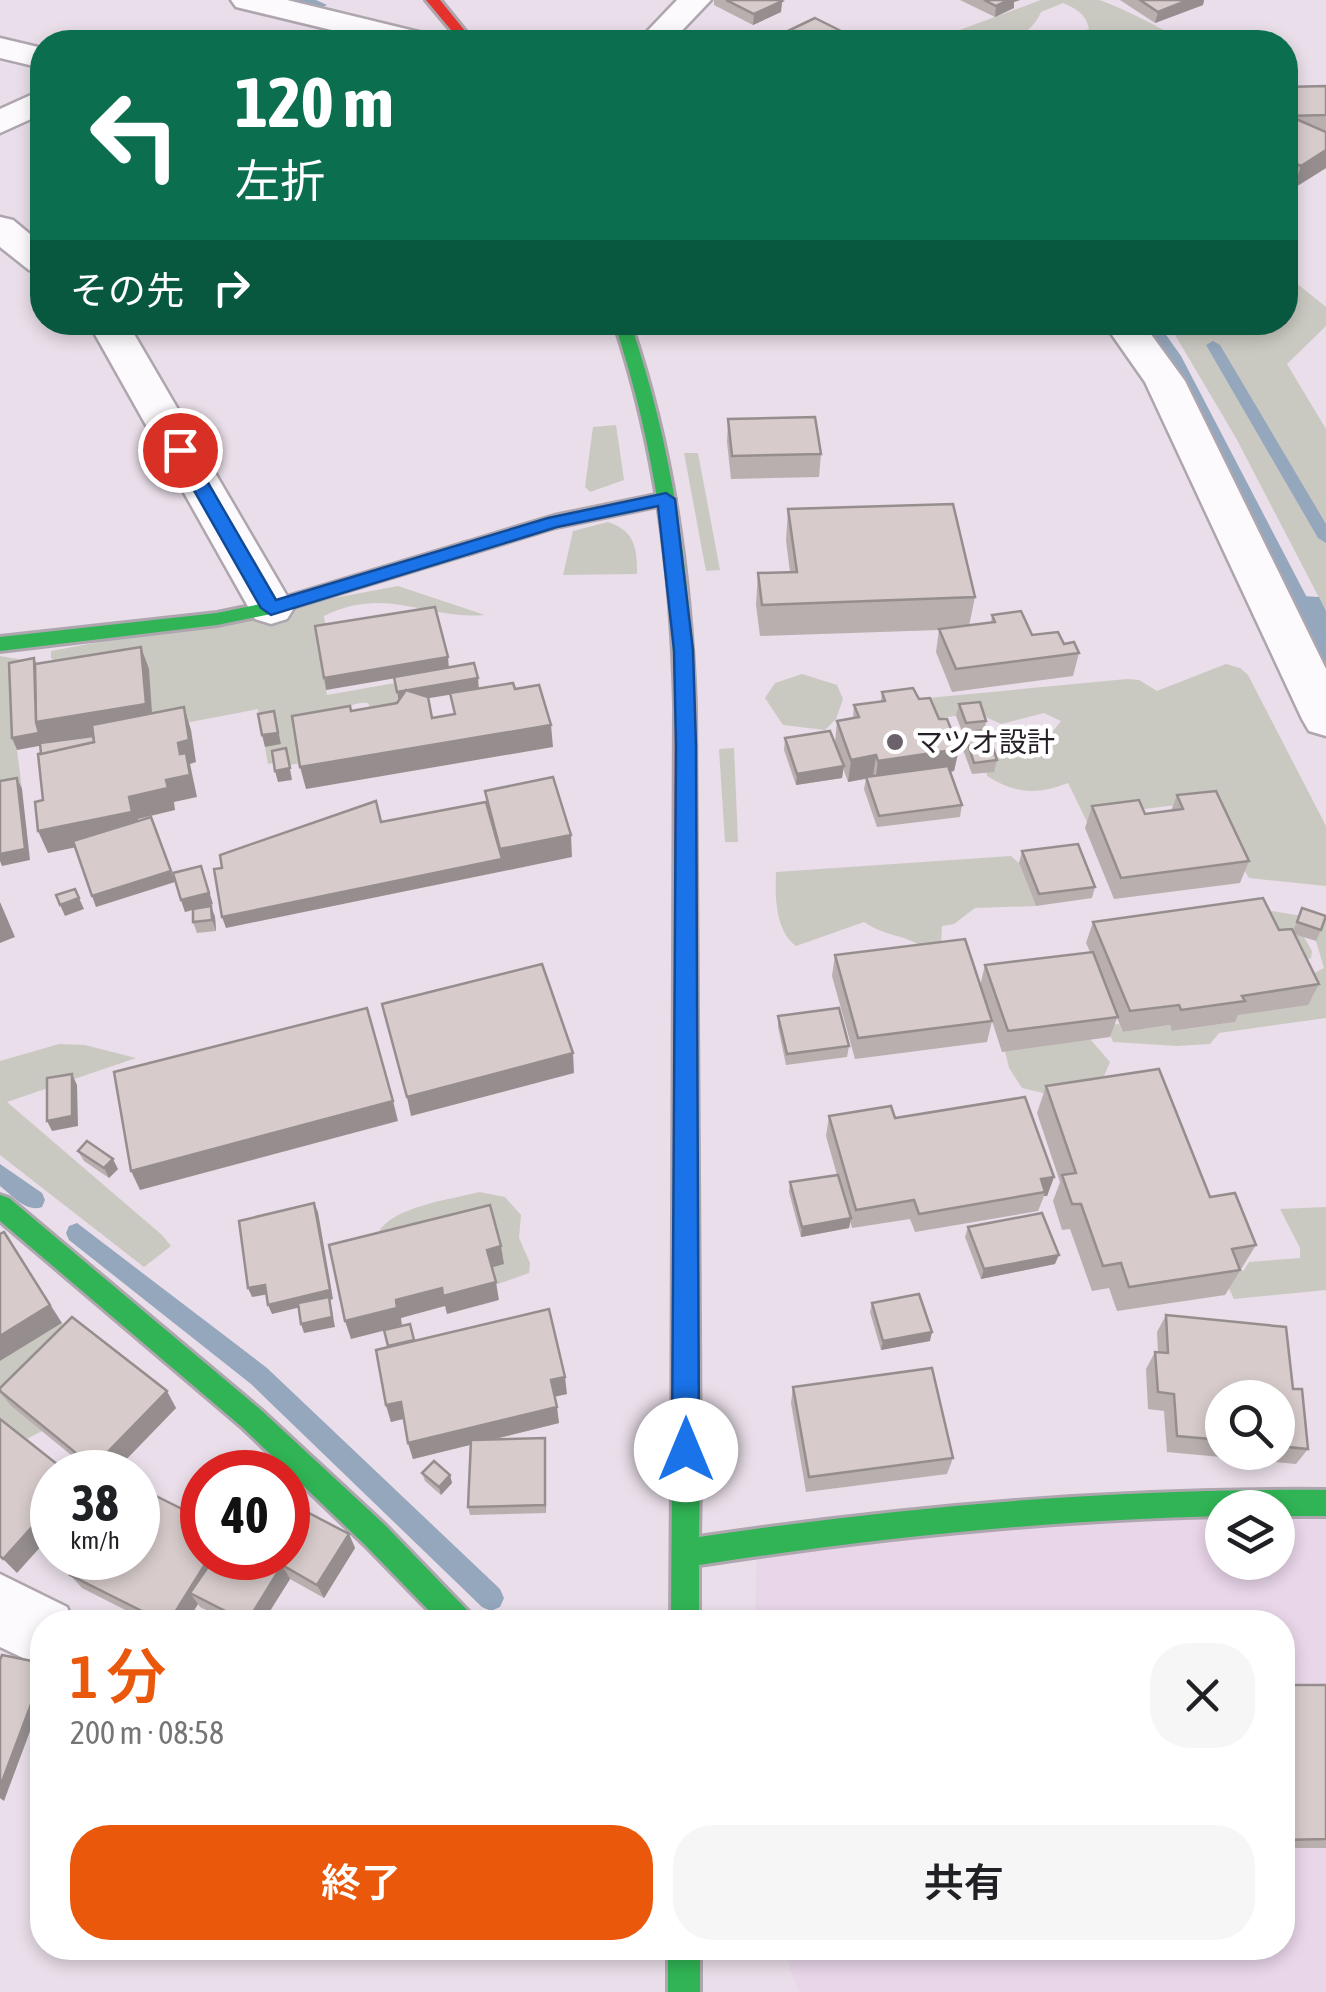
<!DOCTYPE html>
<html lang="ja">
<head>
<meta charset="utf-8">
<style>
	body { margin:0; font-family:"Asap Condensed","Noto Sans JP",sans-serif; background:#f6f6f6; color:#202124; height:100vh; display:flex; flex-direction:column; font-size:38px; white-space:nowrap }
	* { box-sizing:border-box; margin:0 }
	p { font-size:32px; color:#757577 }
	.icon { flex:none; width:55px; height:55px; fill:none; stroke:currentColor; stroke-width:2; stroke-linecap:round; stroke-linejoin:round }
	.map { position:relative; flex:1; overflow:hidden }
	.details { position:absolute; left:30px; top:1610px; width:1265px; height:350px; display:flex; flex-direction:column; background:#fff; border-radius:40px; box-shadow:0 5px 15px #0003 }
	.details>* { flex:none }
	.banner { position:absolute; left:30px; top:30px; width:1268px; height:305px; border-radius:40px; box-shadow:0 5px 15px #0003; background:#0b6e4f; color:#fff; overflow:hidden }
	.buttons { position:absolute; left:1205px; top:1380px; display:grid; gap:20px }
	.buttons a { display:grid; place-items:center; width:90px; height:90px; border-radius:50%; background:#fff; box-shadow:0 5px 15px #0003; font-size:50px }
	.speed { position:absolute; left:30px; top:1450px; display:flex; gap:20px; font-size:50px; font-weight:700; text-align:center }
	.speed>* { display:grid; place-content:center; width:130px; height:130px; border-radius:50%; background:#fff; box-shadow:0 5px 15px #0003; line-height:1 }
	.speed small { font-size:25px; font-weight:400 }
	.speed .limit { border:15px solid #d22; background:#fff; color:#111 }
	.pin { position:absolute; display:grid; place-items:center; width:85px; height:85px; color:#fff; margin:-42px; border:5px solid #fff; border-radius:50%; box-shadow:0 2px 10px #0007 }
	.me { position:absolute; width:110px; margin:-55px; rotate:0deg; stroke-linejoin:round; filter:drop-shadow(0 0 8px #0008) }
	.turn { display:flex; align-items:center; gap:35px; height:210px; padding:0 40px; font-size:45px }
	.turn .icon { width:130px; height:130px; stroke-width:2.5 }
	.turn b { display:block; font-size:70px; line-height:85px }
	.then { display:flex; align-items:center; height:95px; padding:0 40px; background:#0003; gap:20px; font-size:38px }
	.round { display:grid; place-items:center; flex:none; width:105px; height:105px; border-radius:40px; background:#f6f6f6 }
	.head { display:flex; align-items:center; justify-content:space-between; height:170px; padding:0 40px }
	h1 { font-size:60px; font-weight:600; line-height:75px; color:#ea580c }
	.primary-button { display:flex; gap:20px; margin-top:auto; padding:20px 40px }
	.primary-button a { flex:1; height:115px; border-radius:40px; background:#ea580c; color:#fff; font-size:40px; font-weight:600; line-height:115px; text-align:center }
	.primary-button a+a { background:#f6f6f6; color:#202124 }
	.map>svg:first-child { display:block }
	.built { fill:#e9d6e9; fill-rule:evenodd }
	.green { fill:#cac9c1 }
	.water { fill:#95a7bd }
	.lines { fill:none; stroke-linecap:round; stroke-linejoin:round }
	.stream { fill:#95a7bd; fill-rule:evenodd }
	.street-casing { stroke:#aea6ae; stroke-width:5 }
	.fast-casing { stroke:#aea6ae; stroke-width:6 }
	.jam-casing { stroke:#aea6ae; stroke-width:6 }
	.street { fill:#fcfafc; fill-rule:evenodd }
	.fast { fill:#30b455; fill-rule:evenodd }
	.jam { fill:#e5322d; fill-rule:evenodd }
	.wall { fill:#b9afaf; fill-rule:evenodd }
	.shaded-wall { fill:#968e8e }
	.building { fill:#d7cbcb; stroke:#968e8e; stroke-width:2.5 }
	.route { fill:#1a73e8; stroke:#114b97; stroke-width:2.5 }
	.poi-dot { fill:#6b626b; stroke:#fff; stroke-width:4 }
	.labels { text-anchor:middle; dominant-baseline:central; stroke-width:9; stroke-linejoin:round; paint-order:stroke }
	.poi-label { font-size:28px; fill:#271f27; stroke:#fff; text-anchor:start }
</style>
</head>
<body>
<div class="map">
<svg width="1326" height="1992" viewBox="0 0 1326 1992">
	<rect width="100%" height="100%" fill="#e9dee9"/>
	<!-- built -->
	<path class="built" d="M1226,1499L1326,1503V1992H799L783,1948H1282V1622H755L757,1541L886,1521ZM1222,1508H1278V1562H1222Z"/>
	<!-- green -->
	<g class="green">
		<path d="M1041,0C1059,0 1079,0 1098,0C1108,1 1177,35 1183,42L1076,38L1078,33L1089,29C1086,14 1077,9 1063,3L1041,12C1024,53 965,46 927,42Z"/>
		<polygon points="1285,274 1326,307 1326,326 1287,364 1326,429 1326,611 1236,438 1168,323 1285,322"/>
		<polygon points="616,425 624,480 590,492 585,487 593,427"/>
		<polygon points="684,453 698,453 720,570 706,571"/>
		<path d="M608,522C635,531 637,548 637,574L563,575L573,531Z"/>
		<path d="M398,586L485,615C424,620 388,585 324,616L325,623L341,627L317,638L327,695L395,683L399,703L373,714L368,703C337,699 318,741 301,763L289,765L288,760L268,764L258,709L154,729L122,674L56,663L51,658V651Z"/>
		<polygon points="0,656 34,662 17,750 22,789 0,794"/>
		<path d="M1226,664L1240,668L1248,675L1326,826V886L1249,878L1201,802L1128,811L1088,824L1068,783C1037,795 1016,794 987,776L986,762L994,755L1054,753L1050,735L1061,721L1044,713L1001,724L977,713L926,720L917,699L1127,679L1139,680L1157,691Z"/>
		<polygon points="802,674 837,685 843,699 836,719 825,730 783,725 765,698 775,683"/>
		<polygon points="734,748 738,842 725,842 719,749"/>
		<path d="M1011,856L1019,863L1036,906L975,908L954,924L942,926L941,944L927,950C907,934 885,937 864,922L796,946C775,930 775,896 776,872Z"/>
		<polygon points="1272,911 1326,920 1326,1018 1219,1033 1210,1044 1177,1046 1113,1042 1106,1025 1119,1024 1123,1032 1170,1025 1173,1031 1234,1022 1232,1016 1324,968 1316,941 1320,928 1304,937 1312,951 1311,958 1289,965 1212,918"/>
		<polygon points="1090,1039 1110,1062 1104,1076 1087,1081 1064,1098 1022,1088 1009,1068 1005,1051"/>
		<polygon points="59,1044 85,1045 136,1058 7,1102 162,1235 171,1246 144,1267 0,1155 0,1061"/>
		<path d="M479,1192L505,1197L521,1215L519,1238L530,1263L529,1273L495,1285L376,1242C378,1208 450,1200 479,1192Z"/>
		<polygon points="1326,1207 1326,1290 1234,1299 1224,1278 1244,1270 1249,1262 1300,1258 1300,1248 1280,1209"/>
		<polygon points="62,1323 65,1329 11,1406 42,1431 21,1442 0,1421 0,1361"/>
	</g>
	<!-- water -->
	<polygon class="water" points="1283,595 1319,597 1326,611 1326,682"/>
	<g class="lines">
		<!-- stream -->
		<g class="stream">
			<polygon points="297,0 316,0 327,5 321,8"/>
			<polygon points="1142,322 1157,322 1181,356 1326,634 1326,656 1317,650 1167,357"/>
			<polygon points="1213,341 1220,345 1326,524 1326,543 1318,538 1206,345"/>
			<path d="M0,1164L42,1193L45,1200L42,1207C26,1213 12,1195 0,1186Z"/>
			<polygon points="77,1223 267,1368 500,1589 504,1598 500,1607 491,1611 482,1607 251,1384 69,1240 66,1233 69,1226"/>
		</g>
		<!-- street casing -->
		<g class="street-casing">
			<g id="street">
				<polygon points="231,0 287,0 431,35 435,42 381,42 236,7"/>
				<polygon points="677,0 711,0 671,42 637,42"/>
				<polygon points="0,38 42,48 42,68 0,58"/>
				<polygon points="42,90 42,114 0,133 0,109"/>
				<polygon points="0,217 13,220 42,244 42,273 29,270 0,247"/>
				<polygon points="88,322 127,322 294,608 287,619 271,624 255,619"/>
				<polygon points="1103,322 1142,322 1185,381 1326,669 1326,736 1309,731 1302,719 1145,382"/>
				<polygon points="0,1574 67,1607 73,1622 42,1622 42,1667 0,1647"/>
			</g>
		</g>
		<!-- fast casing -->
		<g class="fast-casing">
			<g id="fast">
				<path d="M614,322H630C673,447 690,574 695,705L685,712L675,705C672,574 656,447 614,322Z"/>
				<polygon points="468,542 474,544 474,552 271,614 217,625 0,651 0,637 217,613 270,602"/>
				<polygon points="0,1195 9,1198 261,1410 385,1525 469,1612 473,1622 440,1622 365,1545 243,1428 0,1221"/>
				<path d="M686,1468L696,1472L700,1481L699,1537C908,1506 1115,1488 1326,1490V1516H1278V1508H1222V1516C1047,1520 873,1538 699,1565V1622H671L672,1481L676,1472Z"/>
				<rect x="668" y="1948" width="32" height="44"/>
			</g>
		</g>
		<!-- jam casing -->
		<g class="jam-casing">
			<g id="jam">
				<polygon points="426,0 440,0 474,42 461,42"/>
				<polygon points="666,493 675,499 672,503 556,527 468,554 459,548 462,544 554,516"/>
				<polygon points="685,698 695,705 700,1481 696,1490 686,1494 676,1490 672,1481 675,705"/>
			</g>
		</g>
		<!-- street -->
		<use href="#street" class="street"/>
		<!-- fast -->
		<use href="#fast" class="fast"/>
		<!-- jam -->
		<use href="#jam" class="jam"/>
	</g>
	<!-- wall -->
	<g class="wall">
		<polygon points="714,0 780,0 782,1 781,12 753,25 714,5"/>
		<polygon points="960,0 1020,0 1014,2 1014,8 995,17"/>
		<polygon points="1120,0 1204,0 1203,5 1155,23"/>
		<polygon points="1326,86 1326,168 1294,188 1285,184 1285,87"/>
		<polygon points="728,419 821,454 819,477 731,479 727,442"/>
		<polygon points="788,509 975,597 969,626 991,623 992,615 1032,635 1064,644 1079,653 1073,676 952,692 936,652 939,630 760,636 756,605 758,573 790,572 786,541"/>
		<polygon points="882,692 919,699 939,719 959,749 954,771 950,772 962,805 960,817 877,827 864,789 866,779 848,782 843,768 842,778 796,785 784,750 785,738 835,743 837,721 853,718 854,705 881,701"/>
		<polygon points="959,704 986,721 985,730 997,760 994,772 972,774 961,744 963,734 956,716"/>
		<polygon points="1177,795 1249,861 1240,883 1114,899 1085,828 1092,806 1145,814 1171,811"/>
		<polygon points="1022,851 1095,887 1092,898 1036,906 1019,863"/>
		<polygon points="181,900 213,904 201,907 211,906 215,917 216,931 197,933 193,922 193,910 185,912"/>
		<polygon points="1302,908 1321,930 1316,941 1294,934 1319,984 1308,1005 1238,1015 1235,1022 1172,1031 1170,1025 1123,1032 1117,1018 1110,1037 1002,1052 992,1021 987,1042 855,1059 832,976 835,955 980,986 985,965 1090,952 1086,943 1093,922 1293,931"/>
		<polygon points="778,1016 849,1046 847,1057 786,1065 778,1027"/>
		<polygon points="1046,1086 1210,1197 1256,1245 1225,1295 1117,1311 1109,1288 1092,1291 1070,1229 1062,1230 1053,1201 1060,1182 1037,1113"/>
		<polygon points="829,1116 895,1118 1054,1177 1047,1196 1044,1196 1038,1211 915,1232 910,1219 852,1228 850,1221 849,1228 801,1237 789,1192 790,1182 837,1175 826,1136"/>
		<polygon points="78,1151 118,1169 109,1178 84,1161"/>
		<polygon points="968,1227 1055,1264 981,1279 965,1237"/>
		<polygon points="872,1303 930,1341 881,1350 870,1312"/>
		<path d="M1166,1315L1293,1389L1308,1449L1296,1464L1167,1452L1164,1411L1148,1409L1146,1369L1155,1352H1158L1157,1332ZM1222,1398H1278V1452H1222Z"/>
		<polygon points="414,1341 567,1394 555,1396 559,1423 492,1440 545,1438 546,1513 470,1515 468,1507 470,1445 413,1459 408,1443 404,1419 391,1422 386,1405"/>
		<polygon points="793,1387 953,1458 947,1474 806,1492 791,1403"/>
		<polygon points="0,1388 176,1408 114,1472 92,1472 11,1406 0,1392"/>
		<polygon points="422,1473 450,1475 452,1483 441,1495 425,1481"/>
		<polygon points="349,1534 355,1548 324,1598 290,1579 263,1622 231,1622 200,1607 198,1604 187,1622 149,1622 82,1588 70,1575 202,1558"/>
		<rect x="1282" y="1685" width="44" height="163"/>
	</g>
	<!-- shaded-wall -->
	<g class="shaded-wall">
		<polygon points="1009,0 1020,0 1014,2 1014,8 995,17 996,6"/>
		<polygon points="1188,0 1204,0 1203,5 1155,23 1158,12"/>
		<polygon points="782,1 781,12 753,25 754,14"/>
		<polygon points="1326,150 1326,168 1294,188 1301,166"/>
		<polygon points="141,647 149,669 153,727 45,744 43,740 44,745 17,750 12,738 36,722 34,658 39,670"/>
		<polygon points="448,657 449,669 326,690 324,678"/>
		<polygon points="478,678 479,690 399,703 397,692"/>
		<polygon points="184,707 191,730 196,762 190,764 197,797 174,802 175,810 138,819 140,834 48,853 38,831 129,797 166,780 180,754 178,743"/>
		<polygon points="274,711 281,744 265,747 262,735"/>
		<polygon points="551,725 553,747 306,789 300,767"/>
		<polygon points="286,748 292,780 278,782 275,771"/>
		<polygon points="959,749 954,771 875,783 878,761"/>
		<polygon points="876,755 873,777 848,782 851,760"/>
		<polygon points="844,766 842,778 796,785 797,774"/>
		<polygon points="17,778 22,789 30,860 2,866 0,861 0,854"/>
		<polygon points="571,835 572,857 226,928 222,917 502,859 500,849"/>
		<polygon points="201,866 213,904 185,912 181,900"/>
		<polygon points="171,871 175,882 96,907 92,896"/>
		<polygon points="79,898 84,909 65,916 60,905"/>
		<polygon points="0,902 15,937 0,943"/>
		<polygon points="211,906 215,917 216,931 212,920"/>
		<polygon points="573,1053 574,1073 411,1116 407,1097"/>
		<polygon points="72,1074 77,1085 78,1126 52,1131 47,1121"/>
		<polygon points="393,1101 398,1121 140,1190 131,1171"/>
		<polygon points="113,1159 118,1169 109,1178 104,1168"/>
		<polygon points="1054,1177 1047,1196 1044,1196 1045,1192 1041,1179"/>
		<polygon points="314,1203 318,1212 333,1299 330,1300 335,1327 304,1333 301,1324 330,1300 272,1314 268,1305"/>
		<polygon points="851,1218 849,1228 801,1237 802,1227"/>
		<polygon points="4,1232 62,1323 0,1361 0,1336"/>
		<polygon points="501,1246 504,1264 490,1268 487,1250"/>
		<polygon points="1059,1255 1055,1264 981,1279 984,1269"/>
		<polygon points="496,1282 499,1300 447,1314 445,1306 401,1318 402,1326 351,1339 345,1321 396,1300 442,1288"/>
		<polygon points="265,1285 269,1294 252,1297 248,1288"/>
		<polygon points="932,1332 930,1341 881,1350 883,1341"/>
		<polygon points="565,1377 567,1394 554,1397 551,1380"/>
		<polygon points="167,1391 176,1408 114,1472 97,1472 93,1467"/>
		<polygon points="401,1402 406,1418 391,1422 386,1405"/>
		<polygon points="557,1407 559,1423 413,1459 408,1443"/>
		<polygon points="545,1438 546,1447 546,1513 545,1505"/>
		<polygon points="450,1475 452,1483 441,1495 439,1487"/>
		<polygon points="52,1505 52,1534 17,1573 3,1559"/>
		<polygon points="349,1534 355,1548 324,1598 317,1585"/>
		<polygon points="209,1558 227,1558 190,1593 198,1604 187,1622 169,1622"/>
		<polygon points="282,1565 290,1579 263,1622 247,1622"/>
		<polygon points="42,1675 42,1699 4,1801 0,1798 0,1787"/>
	</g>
	<!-- building -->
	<g class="building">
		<polygon points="726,0 780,0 782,1 754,14"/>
		<polygon points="984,0 1009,0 996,6"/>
		<polygon points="1140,0 1188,0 1158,12"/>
		<polygon points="815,18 863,42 765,42"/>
		<polygon points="682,33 718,42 672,42"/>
		<polygon points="1326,86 1326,115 1287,116 1285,111 1285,87"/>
		<polygon points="1296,119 1326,132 1326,150 1301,166 1285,159 1285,126"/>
		<polygon points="815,417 821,454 732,456 728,419"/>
		<polygon points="953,504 975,597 762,605 758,573 797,572 788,509"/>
		<polygon points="435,607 448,657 324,678 315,626"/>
		<polygon points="1021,611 1032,635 1058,632 1064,644 1074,642 1079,653 956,669 939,629 995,622 992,615"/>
		<polygon points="141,647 146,704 36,722 35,664"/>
		<polygon points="34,658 36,722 39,733 12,738 9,663"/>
		<polygon points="474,663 478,678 397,692 394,677"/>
		<polygon points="513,683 515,689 539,685 551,725 300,767 292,716 350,706 351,711 397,703 406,690 428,697 432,718 455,714 450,693"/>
		<polygon points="913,688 919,699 930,698 939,719 947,719 959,749 878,761 876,755 851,760 837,721 859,717 854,705 885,701 882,692"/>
		<polygon points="980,702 986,721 966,723 959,704"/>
		<polygon points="184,707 189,740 178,743 180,754 186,753 190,775 166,780 168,788 129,797 132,812 38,831 35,802 43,800 38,754 94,742 92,725"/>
		<polygon points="274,711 278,733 262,735 258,714"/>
		<polygon points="987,730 997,760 974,763 964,732"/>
		<polygon points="830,731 844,766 797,774 785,738"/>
		<polygon points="93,736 94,742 41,754 40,743"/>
		<polygon points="286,748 290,768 275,771 272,751"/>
		<polygon points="948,766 962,805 879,816 866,777"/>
		<polygon points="553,777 571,835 500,849 485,791"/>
		<polygon points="17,778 25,849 0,854 0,781"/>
		<polygon points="1216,791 1249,861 1121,878 1092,806 1139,800 1145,814 1183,809 1177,795"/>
		<polygon points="376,801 381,822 486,802 502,859 222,917 214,869 222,868 220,855"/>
		<polygon points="151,817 171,871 92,896 73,841"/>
		<polygon points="1078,844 1095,887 1039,894 1022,851"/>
		<polygon points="201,866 209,893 181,900 173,873"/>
		<polygon points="75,889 79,898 60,905 56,895"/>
		<polygon points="1263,898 1279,930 1292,929 1319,984 1242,996 1245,1001 1181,1010 1179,1005 1130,1011 1093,922"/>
		<polygon points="211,906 212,920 193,922 193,909"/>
		<polygon points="1302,908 1326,916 1321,930 1297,922"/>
		<polygon points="965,939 992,1021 858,1038 835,955"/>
		<polygon points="1093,952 1118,1017 1008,1031 985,965"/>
		<polygon points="542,964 573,1053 407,1097 382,1004"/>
		<polygon points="367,1008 393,1101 131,1171 114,1072"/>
		<polygon points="839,1008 849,1046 787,1054 778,1016"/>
		<polygon points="1159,1069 1210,1197 1235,1193 1256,1245 1232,1249 1240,1270 1129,1287 1121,1263 1103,1266 1081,1204 1072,1204 1062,1175 1076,1173 1046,1086"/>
		<polygon points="72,1074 72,1116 47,1121 47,1078"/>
		<polygon points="1025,1097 1054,1177 1041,1179 1045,1192 919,1214 914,1200 856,1210 829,1116 891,1106 895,1118"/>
		<polygon points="87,1141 113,1159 104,1168 78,1151"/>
		<polygon points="838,1175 851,1218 802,1227 790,1182"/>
		<polygon points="314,1203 330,1290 268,1305 265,1285 248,1288 239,1221"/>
		<polygon points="490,1205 501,1246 487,1250 496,1282 443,1296 442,1288 396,1300 397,1308 345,1321 329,1245"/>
		<polygon points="1042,1213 1059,1255 984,1269 968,1227"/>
		<polygon points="4,1232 50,1305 0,1336 0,1234"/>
		<polygon points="919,1294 932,1332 883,1341 872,1303"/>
		<polygon points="329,1297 332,1317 301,1324 298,1303"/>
		<polygon points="549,1309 565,1377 551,1380 557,1407 408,1443 401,1402 386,1405 376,1350"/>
		<polygon points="1166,1315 1286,1327 1293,1389 1302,1389 1308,1449 1278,1446 1278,1398 1222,1398 1222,1440 1177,1436 1174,1394 1158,1392 1155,1352 1168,1353"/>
		<polygon points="72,1317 167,1391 93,1467 0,1391 0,1388"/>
		<polygon points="410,1324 414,1340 388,1346 384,1330"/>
		<polygon points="932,1368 953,1458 809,1477 793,1387"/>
		<polygon points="0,1419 67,1472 52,1472 52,1505 3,1559 0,1556"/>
		<polygon points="545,1438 545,1505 468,1507 471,1440"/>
		<polygon points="434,1461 450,1475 439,1487 422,1473"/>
		<polygon points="138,1487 202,1519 202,1558 209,1558 169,1622 164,1622 70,1575 81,1558 138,1558"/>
		<polygon points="288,1502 349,1534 317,1585 282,1565 247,1622 190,1593 214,1558 288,1558"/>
		<polygon points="2,1655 42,1663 42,1675 0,1787 0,1660"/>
		<polygon points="1282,1685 1326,1685 1326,1839 1282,1840"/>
	</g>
	<!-- route -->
	<polygon class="route" points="180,444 189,450 276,600 548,518 666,493 675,499 693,650 696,746 699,1450 695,1459 686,1463 676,1459 672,1450 676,746 674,650 658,506 557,527 271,615 261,608 171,450"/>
	<!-- markers -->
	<circle class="poi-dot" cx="895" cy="742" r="10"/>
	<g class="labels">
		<!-- poi labels -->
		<g class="poi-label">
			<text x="915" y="742">マツオ設計</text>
		</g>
	</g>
</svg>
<div class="buttons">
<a><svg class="icon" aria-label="search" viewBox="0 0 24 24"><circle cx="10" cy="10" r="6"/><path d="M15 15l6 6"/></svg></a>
<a><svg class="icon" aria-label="layers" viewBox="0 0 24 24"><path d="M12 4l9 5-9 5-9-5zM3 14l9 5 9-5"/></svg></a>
</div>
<div class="speed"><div>38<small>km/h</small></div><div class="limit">40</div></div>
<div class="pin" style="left:180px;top:450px;background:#d93025"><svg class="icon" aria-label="arrive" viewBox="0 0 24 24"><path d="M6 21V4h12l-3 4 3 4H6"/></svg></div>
<svg class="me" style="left:686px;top:1450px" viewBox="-20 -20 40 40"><circle r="19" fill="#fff"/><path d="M0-13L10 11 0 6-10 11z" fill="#1a73e8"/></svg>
<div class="banner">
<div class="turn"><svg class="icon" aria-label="left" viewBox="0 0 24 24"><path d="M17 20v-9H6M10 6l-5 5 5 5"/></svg><div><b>120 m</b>左折</div></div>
<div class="then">その先<svg class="icon" aria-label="right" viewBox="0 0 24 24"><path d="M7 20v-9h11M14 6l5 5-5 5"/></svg></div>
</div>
<section class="details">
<div class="head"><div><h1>1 分</h1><p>200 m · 08:58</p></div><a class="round"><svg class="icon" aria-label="close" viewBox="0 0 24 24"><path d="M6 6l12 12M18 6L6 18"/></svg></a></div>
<div class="primary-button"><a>終了</a><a>共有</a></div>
</section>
</div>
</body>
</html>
